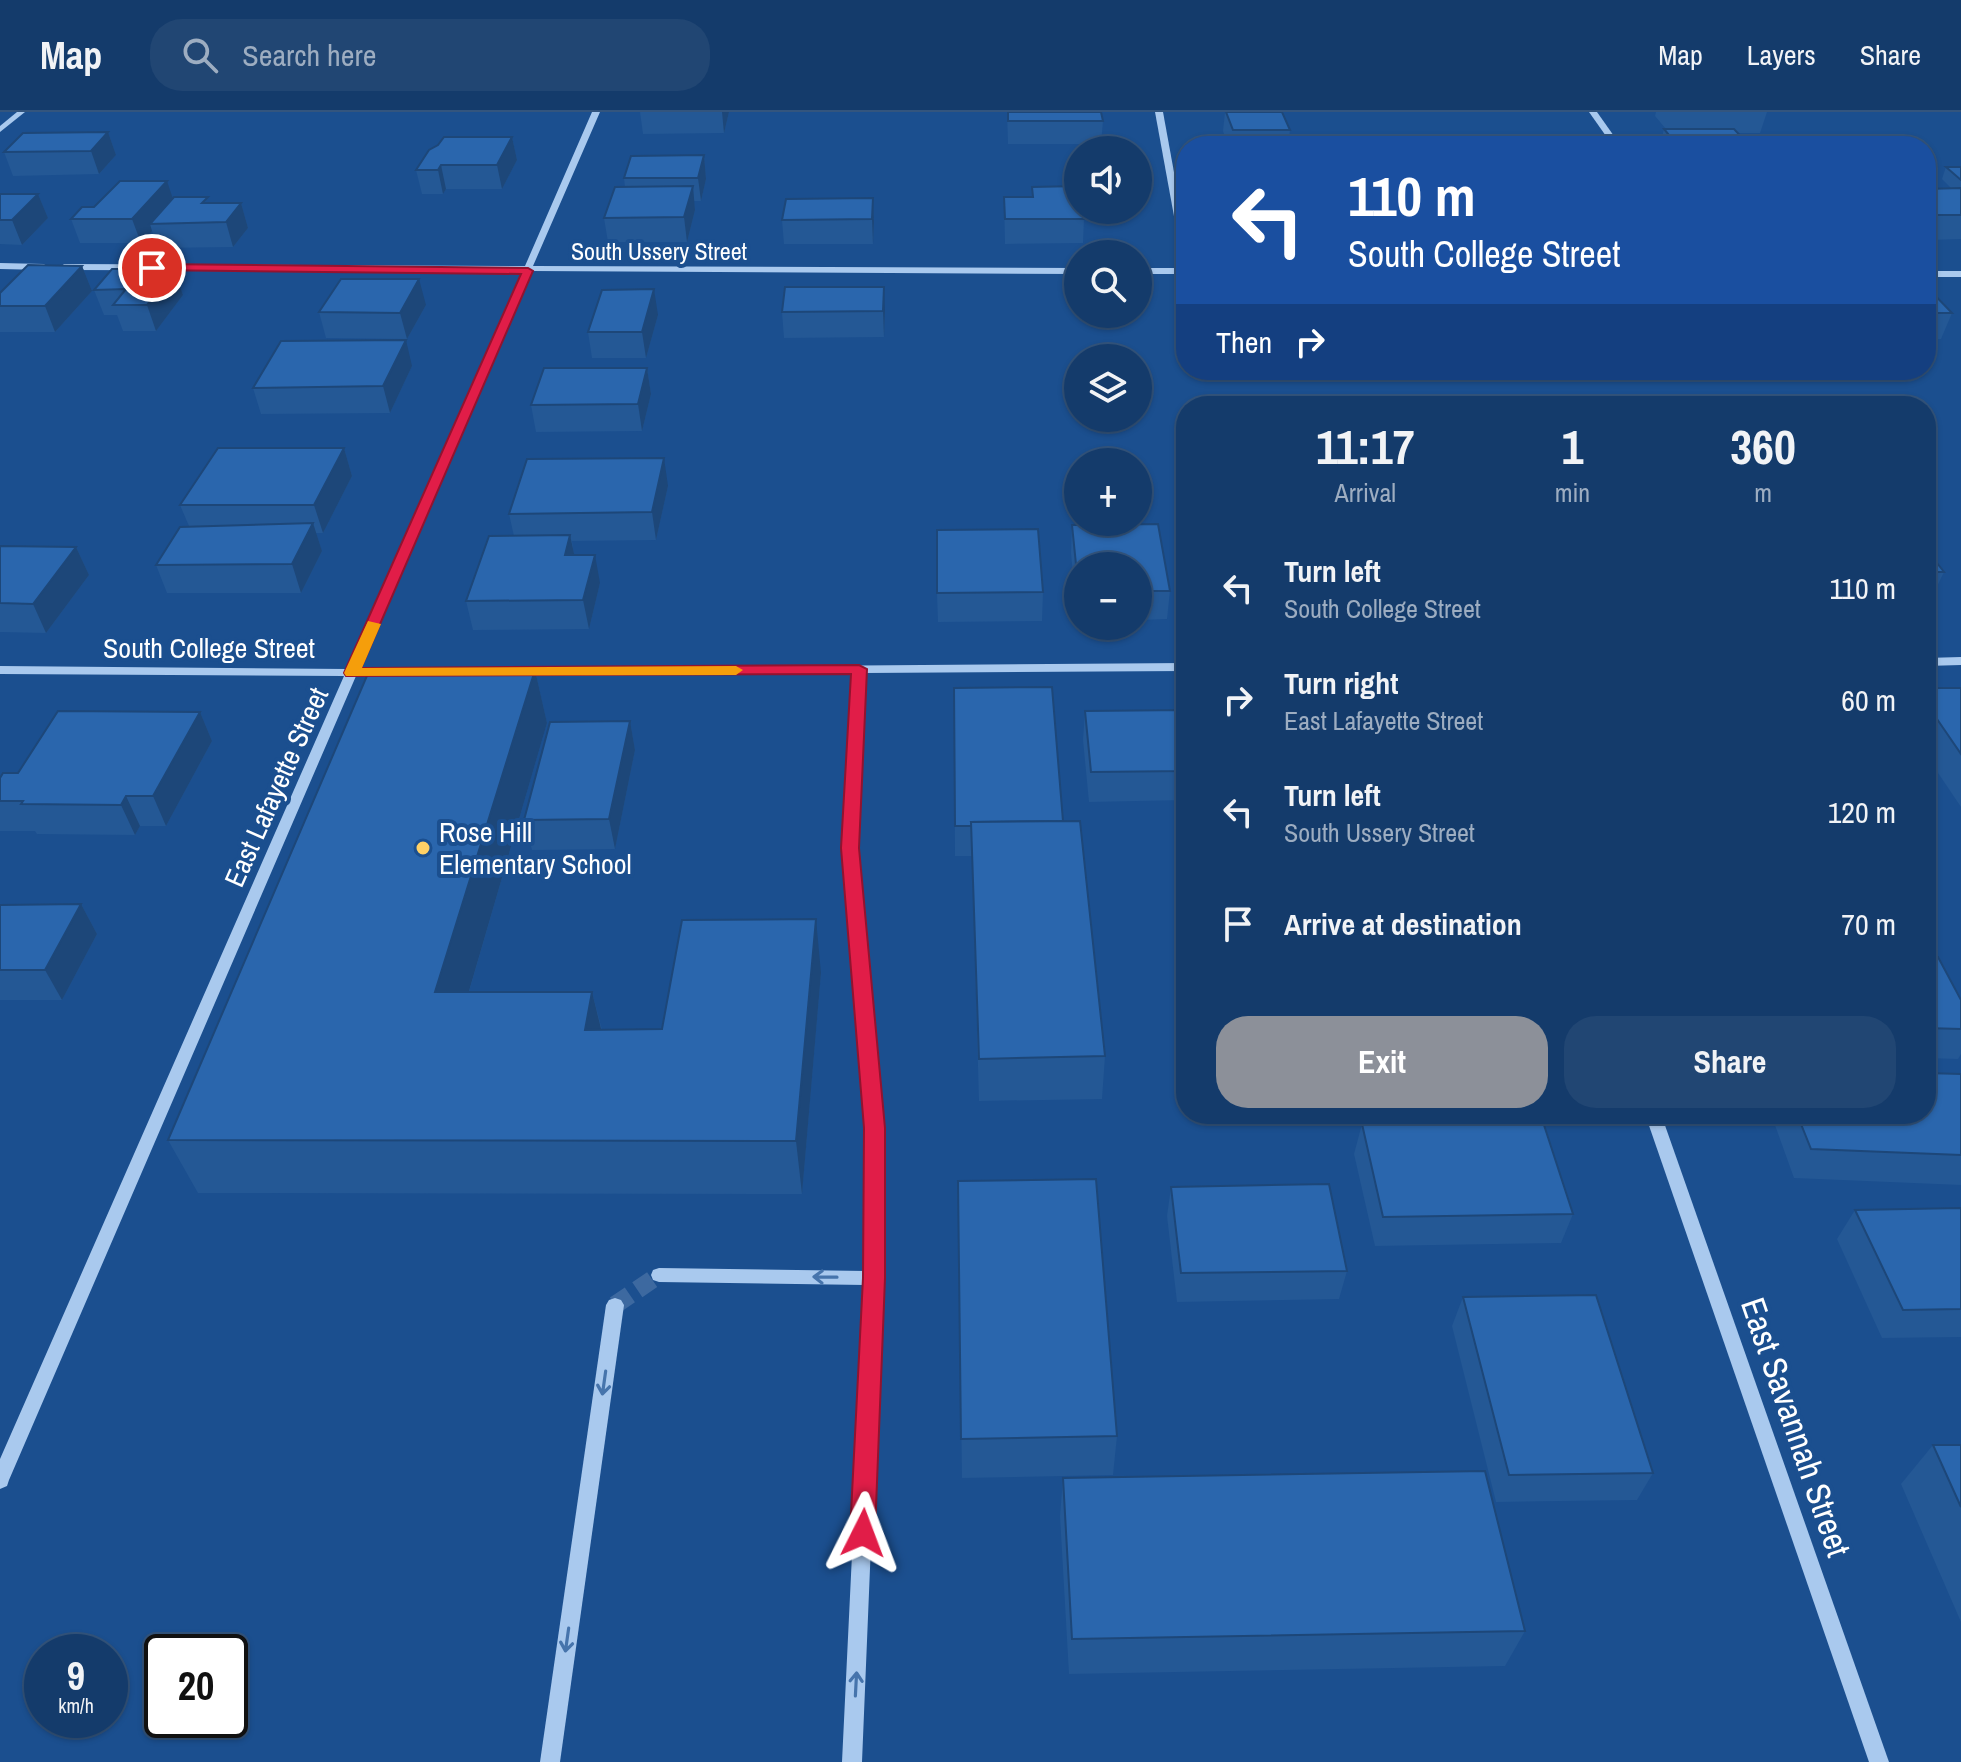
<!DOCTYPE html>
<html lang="en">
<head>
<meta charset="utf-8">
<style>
	body { margin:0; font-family:"Archivo Narrow",sans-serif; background:#214673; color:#f1f3f6; height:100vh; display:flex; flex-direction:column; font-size:30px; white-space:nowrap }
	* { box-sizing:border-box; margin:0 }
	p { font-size:26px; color:#9dadc1 }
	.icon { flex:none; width:44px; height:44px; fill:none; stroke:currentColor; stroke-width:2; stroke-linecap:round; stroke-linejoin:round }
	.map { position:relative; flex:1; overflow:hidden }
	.details { position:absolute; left:1176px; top:284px; width:760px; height:728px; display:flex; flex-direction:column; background:#143b6b; border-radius:32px; box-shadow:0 2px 6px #0004,0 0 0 2px #33557e }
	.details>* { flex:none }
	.top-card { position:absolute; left:1176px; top:24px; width:760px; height:244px; border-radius:32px; box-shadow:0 2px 6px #0004,0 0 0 2px #33557e; background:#1a4fa0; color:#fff; overflow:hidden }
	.buttons { position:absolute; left:1064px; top:24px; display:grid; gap:16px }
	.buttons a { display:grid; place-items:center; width:88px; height:88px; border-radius:50%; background:#143b6b; box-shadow:0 2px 6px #0004,0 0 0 2px #33557e; font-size:40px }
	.speed { position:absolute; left:24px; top:1522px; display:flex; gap:16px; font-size:40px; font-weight:700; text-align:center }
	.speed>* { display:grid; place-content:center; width:104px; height:104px; border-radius:50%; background:#143b6b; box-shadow:0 2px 6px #0004,0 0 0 2px #33557e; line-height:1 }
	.speed small { font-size:20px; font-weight:400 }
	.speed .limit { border:4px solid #111; border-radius:12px; background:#fff; color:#111 }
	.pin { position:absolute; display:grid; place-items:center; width:68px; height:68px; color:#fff; margin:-34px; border:4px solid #fff; border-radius:50%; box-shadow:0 2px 8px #0007 }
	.me { position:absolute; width:88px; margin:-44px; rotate:3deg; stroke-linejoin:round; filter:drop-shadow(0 0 6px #0008) }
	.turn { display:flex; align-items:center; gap:28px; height:168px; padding:0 40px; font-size:36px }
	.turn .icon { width:104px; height:104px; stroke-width:2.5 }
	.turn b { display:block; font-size:56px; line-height:68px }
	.then { display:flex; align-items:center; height:76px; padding:0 40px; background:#0003; gap:16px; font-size:30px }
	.eta { display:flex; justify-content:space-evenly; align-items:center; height:136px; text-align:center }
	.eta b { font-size:48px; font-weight:800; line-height:56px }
	.button { display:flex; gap:16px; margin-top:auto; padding:16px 40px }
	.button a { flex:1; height:92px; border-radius:32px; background:#8c9099; color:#fff; font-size:32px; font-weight:800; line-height:92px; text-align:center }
	.button a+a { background:#214673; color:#f1f3f6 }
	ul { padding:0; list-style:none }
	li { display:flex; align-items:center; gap:24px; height:112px; padding:0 40px }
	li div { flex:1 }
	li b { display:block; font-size:30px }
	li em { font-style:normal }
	header { display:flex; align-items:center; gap:48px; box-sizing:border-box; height:112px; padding:0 40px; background:#143b6b; border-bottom:2px solid #33557e }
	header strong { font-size:38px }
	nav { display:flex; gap:44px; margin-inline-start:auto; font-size:28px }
	.search { width:560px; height:72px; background:#214673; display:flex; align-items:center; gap:20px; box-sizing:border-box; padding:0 28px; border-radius:32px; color:#9dadc1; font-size:30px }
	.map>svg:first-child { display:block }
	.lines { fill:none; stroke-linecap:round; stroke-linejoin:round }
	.minor-tunnel { stroke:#3d69a0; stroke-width:18; stroke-dasharray:18 9; stroke-linecap:butt }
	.minor { fill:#a9c9ee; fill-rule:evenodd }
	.wall { fill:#245895 }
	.shaded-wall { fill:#1d4779 }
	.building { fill:#2a66ad; stroke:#1d4779; stroke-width:2 }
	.oneway { stroke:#4674ac }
	.route { fill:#e11d48; stroke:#92132f; stroke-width:2 }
	.slow { fill:#f59e0b }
	.poi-dot { fill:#ffd166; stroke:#1b4f8f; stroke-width:3 }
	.labels { text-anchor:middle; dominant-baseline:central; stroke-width:8; stroke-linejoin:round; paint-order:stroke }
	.far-street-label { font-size:24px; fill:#fff; stroke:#1b4f8f }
	.street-label { font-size:28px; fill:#fff; stroke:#1b4f8f }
	.poi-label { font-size:28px; fill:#fff; stroke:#1b4f8f; text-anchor:start }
	.near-street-label { font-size:34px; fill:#fff; stroke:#1b4f8f }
</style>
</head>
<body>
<header>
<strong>Map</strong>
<div class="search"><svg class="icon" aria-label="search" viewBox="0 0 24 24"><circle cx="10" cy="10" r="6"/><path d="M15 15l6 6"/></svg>Search here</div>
<nav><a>Map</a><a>Layers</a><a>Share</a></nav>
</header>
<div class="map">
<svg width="1961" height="1650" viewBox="0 0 1961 1650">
	<rect width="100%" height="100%" fill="#1b4f8f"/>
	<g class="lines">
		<!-- minor-tunnel -->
		<polyline class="minor-tunnel" points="615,1193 659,1163"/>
		<!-- minor -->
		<g class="minor">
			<polygon points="17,0 25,0 0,20 0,14"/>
			<polygon points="592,0 600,0 533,154 1078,156 1078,162 531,159 359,557 388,557 394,561 388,565 356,564 9,1368 7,1374 0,1377 0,1347 344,564 0,562 0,554 347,557 522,159 64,158 60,155 64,152 525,154"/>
			<polygon points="1155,0 1163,0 1186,126 1186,150 1182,148"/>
			<polygon points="1589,0 1597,0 1621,34 1613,34"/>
			<polygon points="0,151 44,152 48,155 44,158 0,157"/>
			<rect x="1138" y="156" width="48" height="6"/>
			<rect x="1926" y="159" width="35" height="6"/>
			<polygon points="1961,545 1961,553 1926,554 1926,546"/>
			<polygon points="1186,551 1186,559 865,561 857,736 882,1016 882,1166 862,1650 842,1650 865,1173 659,1170 653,1168 651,1163 653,1158 659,1156 866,1159 866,1016 843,736 853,561 516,564 510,560 516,556"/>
			<polygon points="1645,1002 1661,1002 1889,1650 1869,1650"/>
			<polygon points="615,1186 621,1188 624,1193 560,1650 540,1650 606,1193 609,1188"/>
		</g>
	</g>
	<!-- wall -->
	<g class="wall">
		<polygon points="640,0 729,0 724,21 643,22"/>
		<polygon points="1007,0 1101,0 1103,9 1101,32 1008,32"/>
		<polygon points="1225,0 1282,0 1290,18 1288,34 1228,34 1223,19"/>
		<polygon points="1656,0 1767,0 1760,21 1738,21 1748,34 1665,34 1661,29 1664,17 1666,17 1655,4"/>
		<polygon points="108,20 116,43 99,62 13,64 4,40"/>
		<polygon points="512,25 517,48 502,77 446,77 443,82 422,82 416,58"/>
		<polygon points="704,43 706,67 701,89 694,89 695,98 687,130 608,130 604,106 625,75 624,66"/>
		<polygon points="1946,55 1961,55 1961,127 1926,128 1926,77 1952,77 1942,67"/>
		<polygon points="1032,75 1084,107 1083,131 1005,132 1004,85 1032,85"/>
		<polygon points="0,82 38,82 48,106 22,133 0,132"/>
		<polygon points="173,86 210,91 241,91 248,116 233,135 158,136 152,119 141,131 80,131 71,107 94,95"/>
		<polygon points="873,86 874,110 873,132 784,132 782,108"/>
		<polygon points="82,154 92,179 55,220 0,220 0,181"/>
		<polygon points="174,157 183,183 156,219 123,219 117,203 104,203 94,178"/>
		<polygon points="1926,174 1952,201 1941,227 1926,227"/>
		<polygon points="785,175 885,200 884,225 784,226 782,200"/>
		<polygon points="426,193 407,227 326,226 319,200"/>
		<polygon points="658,203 646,246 592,246 588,220"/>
		<polygon points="412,254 390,301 261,302 253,276"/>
		<polygon points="647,256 651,282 642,319 536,320 531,293"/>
		<polygon points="344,336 352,364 323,421 316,421 322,439 301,481 167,481 156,453 189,414 180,393"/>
		<polygon points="668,374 656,428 572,429 574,443 600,471 589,517 473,518 466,489 514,424 509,402"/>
		<polygon points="1158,412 1170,479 1167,507 1138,508 1138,454 1078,454 1077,508 1071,441 1072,413"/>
		<polygon points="0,434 76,435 89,463 46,521 0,520"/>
		<polygon points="1926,437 1944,460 1930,489 1926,489"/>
		<polygon points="1043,480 1042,509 938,510 937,481"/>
		<polygon points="535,558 547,611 469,880 592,880 602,918 662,917 821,861 802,1082 198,1081 168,1028"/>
		<polygon points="954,576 1063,709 1105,944 1102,987 979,989 972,744 955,744"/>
		<polygon points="1926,576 1961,576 1961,695 1926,643"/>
		<polygon points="1186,598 1186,688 1089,690 1083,628 1085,599"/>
		<polygon points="200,600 212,629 166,714 140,714 135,723 37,722 35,719 0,719 0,666 18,661"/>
		<polygon points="630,609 635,638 615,737 532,738 524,708"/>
		<polygon points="81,792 97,822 62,888 0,888 0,793"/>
		<polygon points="1926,845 1961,888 1961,942 1958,947 1926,946"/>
		<polygon points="1961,962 1961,1073 1794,1066 1771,1002 1926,1002"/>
		<polygon points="1362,1012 1573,1102 1561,1131 1375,1134 1354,1042"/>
		<polygon points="958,1069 1117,1324 1113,1363 962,1366"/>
		<polygon points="1171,1075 1347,1159 1339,1187 1177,1190 1167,1104"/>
		<polygon points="1961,1096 1961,1225 1882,1226 1837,1127 1855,1098"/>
		<polygon points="1463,1185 1653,1361 1637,1388 1496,1390 1452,1214"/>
		<polygon points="1933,1333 1961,1333 1961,1510 1901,1372"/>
		<polygon points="1063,1366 1525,1519 1505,1554 1069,1562 1060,1404"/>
	</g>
	<!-- shaded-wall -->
	<g class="shaded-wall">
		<polygon points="722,0 729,0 724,21"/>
		<polygon points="108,20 116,43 99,62 91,39"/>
		<polygon points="512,25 517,48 502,77 497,53"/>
		<polygon points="704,43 706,67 701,89 698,66"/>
		<polygon points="441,53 446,77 443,82 438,58"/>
		<polygon points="167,69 175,93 150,112 152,119 141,131 132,107"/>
		<polygon points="693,74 695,98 687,130 684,105"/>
		<polygon points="38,82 48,106 22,133 12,108"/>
		<polygon points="873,86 874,110 873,132 872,107"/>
		<polygon points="241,91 248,116 233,135 226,110"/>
		<polygon points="82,154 92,179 55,220 45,194"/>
		<polygon points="174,157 183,183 156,219 147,193"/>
		<polygon points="419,167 426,193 407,227 400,201"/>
		<polygon points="884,175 885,200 884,225 883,199"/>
		<polygon points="654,177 658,203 646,246 642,220"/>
		<polygon points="406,228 412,254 390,301 383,274"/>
		<polygon points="647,256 651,282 642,319 638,292"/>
		<polygon points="344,336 352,364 323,421 314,393"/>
		<polygon points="664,346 668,374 656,428 652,400"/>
		<polygon points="313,411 322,439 301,481 292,452"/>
		<polygon points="570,423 576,451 565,443"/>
		<polygon points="76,435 89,463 46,521 33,492"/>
		<polygon points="595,443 600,471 589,517 583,488"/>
		<polygon points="535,558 547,611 453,934 435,880"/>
		<polygon points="200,600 212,629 166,714 153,684"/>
		<polygon points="630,609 635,638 615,737 609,707"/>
		<polygon points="126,684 140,714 135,723 121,693"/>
		<polygon points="81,792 97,822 62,888 45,858"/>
		<polygon points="816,807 821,861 802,1082 796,1029"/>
		<polygon points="592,880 605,933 585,918"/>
	</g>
	<!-- building -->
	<g class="building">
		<polygon points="1008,0 1101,0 1103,9 1008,9"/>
		<polygon points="1226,0 1282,0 1290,18 1233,18"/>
		<polygon points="1664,17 1734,17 1749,33 1677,33"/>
		<polygon points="108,20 91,39 4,40 23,21"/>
		<polygon points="444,25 512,25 497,53 441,53 438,58 416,58 429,38 438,33"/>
		<polygon points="704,43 698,66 624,66 631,44"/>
		<polygon points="1946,55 1961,55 1961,68"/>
		<polygon points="120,69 167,69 132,107 71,107 82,95 94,95"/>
		<polygon points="693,74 684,105 604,106 615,75"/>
		<polygon points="1078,74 1078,98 1083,98 1084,107 1005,107 1004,85 1033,85 1032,75"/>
		<polygon points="1961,76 1961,103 1932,103 1926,97 1926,77"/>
		<polygon points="0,82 38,82 12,108 0,108"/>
		<polygon points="174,85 208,85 202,91 241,91 226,110 150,112"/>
		<polygon points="873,86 872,107 782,108 786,87"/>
		<polygon points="28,153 82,154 45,194 0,194 0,181"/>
		<polygon points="112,157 174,157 147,193 113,193 126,177 94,178"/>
		<polygon points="341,167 419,167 400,201 319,200"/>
		<polygon points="1926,174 1952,201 1926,201"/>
		<polygon points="785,175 884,175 883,199 782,200"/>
		<polygon points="654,177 642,220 588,220 602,178"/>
		<polygon points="406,228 383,274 253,276 281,229"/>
		<polygon points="544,256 647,256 638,292 531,293"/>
		<polygon points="218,336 344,336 314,393 180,393"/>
		<polygon points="664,346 652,400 509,402 527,347"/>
		<polygon points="313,411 292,452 156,453 180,415"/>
		<polygon points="1158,412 1170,479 1138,479 1138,454 1078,454 1078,472 1072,413"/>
		<polygon points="1038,417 1043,480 937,481 937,418"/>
		<polygon points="570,423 565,443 595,443 583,488 466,489 489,424"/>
		<polygon points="0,434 76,435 33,492 0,491"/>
		<polygon points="1926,437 1944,460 1926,460"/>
		<polygon points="535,558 435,880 592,880 585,918 662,917 682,808 816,807 796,1029 168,1028 369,559"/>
		<polygon points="1052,575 1063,709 971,710 972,714 955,714 954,576"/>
		<polygon points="1926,576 1961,576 1961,642 1926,591"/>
		<polygon points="1186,598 1186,659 1091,660 1085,599"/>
		<polygon points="58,599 200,600 153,684 126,684 121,693 21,692 23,689 0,689 0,666 3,661 18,661"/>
		<polygon points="630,609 609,707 524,708 550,610"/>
		<polygon points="1080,709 1105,944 979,947 971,710"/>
		<polygon points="81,792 45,858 0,858 0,793"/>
		<polygon points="1926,845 1938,845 1961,888 1961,917 1926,916"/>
		<polygon points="1926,961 1961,962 1961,1043 1811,1037 1797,1002 1926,1002"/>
		<polygon points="1543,1010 1573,1102 1383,1105 1362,1012"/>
		<polygon points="1096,1067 1117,1324 961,1327 958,1069"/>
		<polygon points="1329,1072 1347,1159 1181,1161 1171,1075"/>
		<polygon points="1961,1096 1961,1197 1903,1198 1855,1098"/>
		<polygon points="1596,1183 1653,1361 1509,1363 1463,1185"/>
		<polygon points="1933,1333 1961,1333 1961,1395"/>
		<polygon points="1485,1359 1525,1519 1072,1527 1063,1366"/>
	</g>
	<!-- one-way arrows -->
	<defs><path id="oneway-shaft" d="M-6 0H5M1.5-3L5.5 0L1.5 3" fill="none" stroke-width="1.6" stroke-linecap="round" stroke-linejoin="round" transform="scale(2)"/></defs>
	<g class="oneway">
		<use href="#oneway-shaft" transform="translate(825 1165) rotate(-179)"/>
		<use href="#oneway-shaft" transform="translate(604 1271) rotate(98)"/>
		<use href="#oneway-shaft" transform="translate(567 1528) rotate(98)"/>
		<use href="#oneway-shaft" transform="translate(856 1572) rotate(-87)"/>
	</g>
	<!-- route -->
	<polygon class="route" points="152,152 528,156 533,159 361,556 859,553 867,557 859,736 885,1016 885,1166 875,1421 871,1430 863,1433 854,1430 850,1421 863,1166 864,1016 841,736 851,562 346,564 344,561 521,162 148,158"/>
	<!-- slow -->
	<polygon class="slow" points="368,509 381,512 362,556 736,554 743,558 736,563 346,564 344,561"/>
	<!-- markers -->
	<circle class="poi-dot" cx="423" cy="736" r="8"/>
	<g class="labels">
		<!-- far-street labels -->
		<g class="far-street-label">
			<text x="659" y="139">South Ussery Street</text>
		</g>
		<!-- street labels -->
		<g class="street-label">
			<text x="209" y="536">South College Street</text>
			<text transform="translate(276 675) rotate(-66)">East Lafayette Street</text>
		</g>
		<!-- poi labels -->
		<g class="poi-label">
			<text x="439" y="720">Rose Hill<tspan x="439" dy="32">Elementary School</tspan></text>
		</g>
		<!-- near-street labels -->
		<g class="near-street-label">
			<text transform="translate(1796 1315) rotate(71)">East Savannah Street</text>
		</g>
	</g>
</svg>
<div class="buttons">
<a><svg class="icon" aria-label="sound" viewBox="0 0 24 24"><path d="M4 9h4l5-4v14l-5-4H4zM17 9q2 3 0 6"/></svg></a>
<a><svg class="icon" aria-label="search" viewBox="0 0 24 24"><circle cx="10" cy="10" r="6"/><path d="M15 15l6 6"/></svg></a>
<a><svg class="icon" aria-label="layers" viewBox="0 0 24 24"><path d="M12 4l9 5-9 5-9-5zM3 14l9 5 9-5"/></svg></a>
<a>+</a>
<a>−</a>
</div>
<div class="speed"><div>9<small>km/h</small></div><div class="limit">20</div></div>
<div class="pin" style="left:152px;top:156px;background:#d93025"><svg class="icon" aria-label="arrive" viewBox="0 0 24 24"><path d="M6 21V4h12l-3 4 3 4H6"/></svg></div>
<svg class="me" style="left:863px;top:1421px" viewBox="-20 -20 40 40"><path d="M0-17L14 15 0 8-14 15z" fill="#e11d48" stroke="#fff" stroke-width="4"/></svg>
<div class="top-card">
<div class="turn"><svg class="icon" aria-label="left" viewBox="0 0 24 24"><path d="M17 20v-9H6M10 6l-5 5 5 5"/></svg><div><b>110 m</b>South College Street</div></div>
<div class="then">Then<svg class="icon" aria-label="right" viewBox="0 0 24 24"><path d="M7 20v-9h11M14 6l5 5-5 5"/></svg></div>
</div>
<section class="details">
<div class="eta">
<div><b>11:17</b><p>Arrival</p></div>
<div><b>1</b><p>min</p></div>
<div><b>360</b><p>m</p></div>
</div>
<ul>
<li><svg class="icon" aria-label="left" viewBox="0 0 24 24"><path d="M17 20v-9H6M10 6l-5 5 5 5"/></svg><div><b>Turn left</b><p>South College Street</p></div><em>110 m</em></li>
<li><svg class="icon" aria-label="right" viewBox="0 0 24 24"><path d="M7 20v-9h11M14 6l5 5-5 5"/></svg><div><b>Turn right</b><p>East Lafayette Street</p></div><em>60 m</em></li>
<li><svg class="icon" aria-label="left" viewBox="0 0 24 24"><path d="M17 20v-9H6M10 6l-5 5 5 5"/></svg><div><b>Turn left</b><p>South Ussery Street</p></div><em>120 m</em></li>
<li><svg class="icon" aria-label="arrive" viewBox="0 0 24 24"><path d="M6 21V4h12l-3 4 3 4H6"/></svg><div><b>Arrive at destination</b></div><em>70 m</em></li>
</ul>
<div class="button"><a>Exit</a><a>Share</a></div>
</section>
</div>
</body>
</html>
